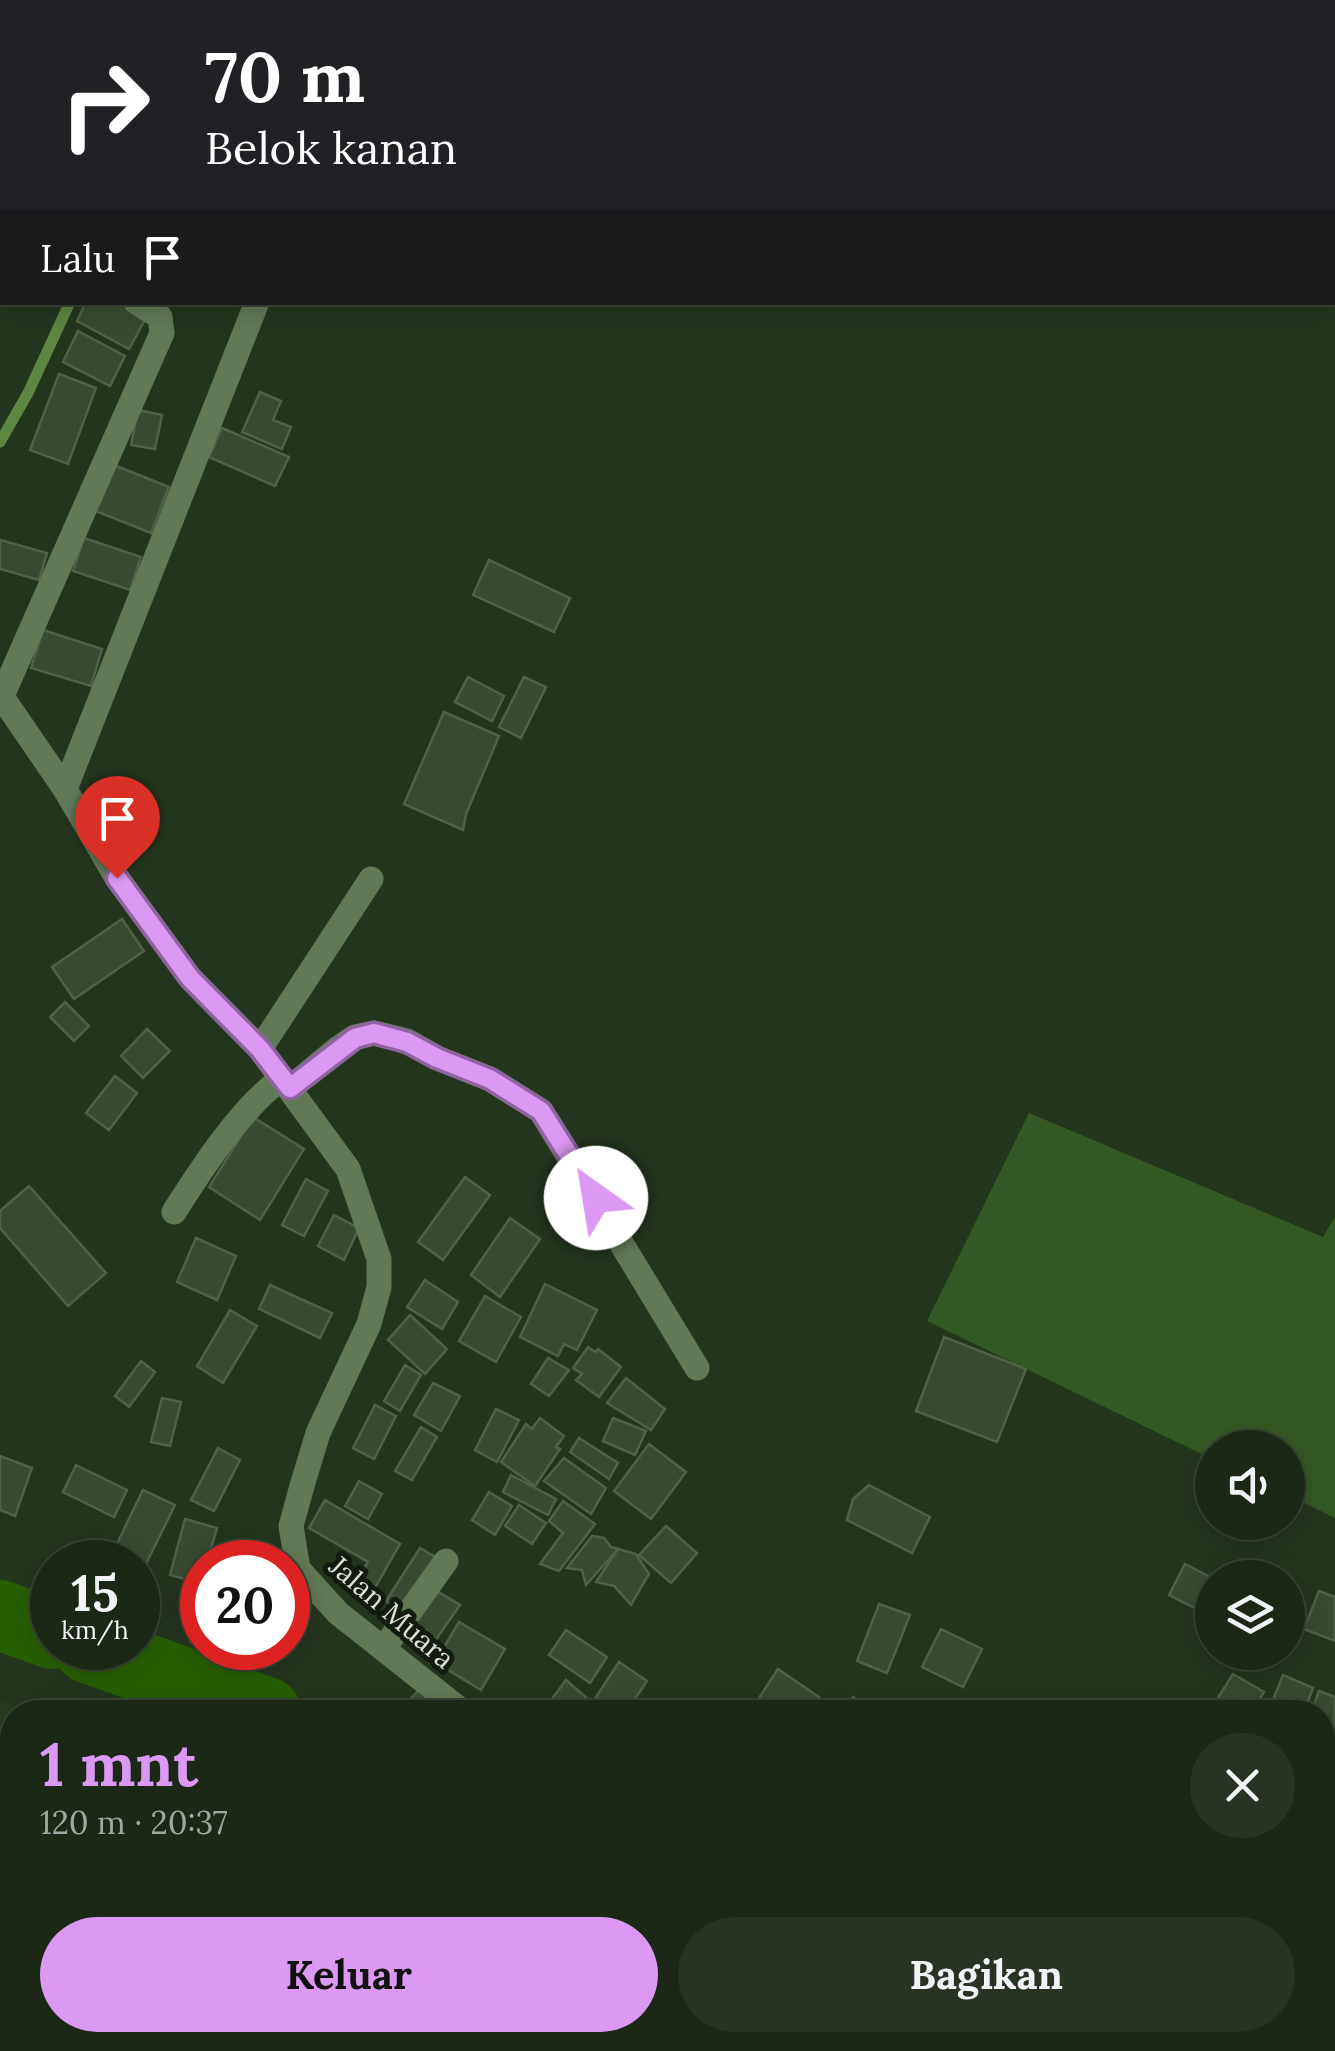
<!DOCTYPE html>
<html lang="id">
<head>
<meta charset="utf-8">
<style>
	body { margin:0; font-family:Lora,serif; background:#283423; color:#f1f3f6; height:100vh; display:flex; flex-direction:column; font-size:38px; white-space:nowrap }
	* { box-sizing:border-box; margin:0 }
	p { font-size:32px; color:#a0a6a1 }
	.icon { flex:none; width:55px; height:55px; fill:none; stroke:currentColor; stroke-width:2; stroke-linecap:round; stroke-linejoin:round }
	.map { position:relative; flex:1; overflow:hidden }
	.side { position:absolute; left:0px; top:1700px; width:1335px; height:352px; display:flex; flex-direction:column; background:#1b2816; border-radius:40px 40px 0 0; box-shadow:0 5px 25px #0003,0 0 0 2px #394435 }
	.side>* { flex:none }
	.hud { position:absolute; left:0px; top:0px; width:1335px; height:305px; box-shadow:0 5px 25px #0003,0 0 0 2px #394435; background:#202124; color:#fff; overflow:hidden }
	.tools { position:absolute; left:1195px; top:1430px; display:grid; gap:20px }
	.tools a { display:grid; place-items:center; width:110px; height:110px; border-radius:50%; background:#1b2816; box-shadow:0 5px 25px #0003,0 0 0 2px #394435; font-size:50px }
	.speed { position:absolute; left:30px; top:1540px; display:flex; gap:20px; font-size:50px; font-weight:700; text-align:center }
	.speed>* { display:grid; place-content:center; width:130px; height:130px; border-radius:50%; background:#1b2816; box-shadow:0 5px 25px #0003,0 0 0 2px #394435; line-height:1 }
	.speed small { font-size:25px; font-weight:400 }
	.speed .limit { border:15px solid #d22; background:#fff; color:#111 }
	.pin { position:absolute; display:grid; place-items:center; width:85px; height:85px; color:#fff; margin:-102px -42px; border-radius:50% 50% 50% 0; rotate:-45deg; box-shadow:0 0 10px #0007 }
	.pin .icon { rotate:45deg }
	.me { position:absolute; width:110px; margin:-55px; rotate:328deg; stroke-linejoin:round; filter:drop-shadow(0 0 8px #0008) }
	.turn { display:flex; align-items:center; gap:35px; height:210px; padding:0 40px; font-size:45px }
	.turn .icon { width:130px; height:130px; stroke-width:2.5 }
	.turn b { display:block; font-size:70px; line-height:85px }
	.then { display:flex; align-items:center; height:95px; padding:0 40px; background:#0003; gap:20px; font-size:38px }
	.round { display:grid; place-items:center; flex:none; width:105px; height:105px; border-radius:52px; background:#283423 }
	.overview { display:flex; align-items:center; justify-content:space-between; height:170px; padding:0 40px }
	h1 { font-size:60px; font-weight:700; line-height:75px; color:#dc99f4 }
	.button { display:flex; gap:20px; margin-top:auto; padding:20px 40px }
	.button a { flex:1; height:115px; border-radius:60px; background:#dc99f4; color:#111; font-size:40px; font-weight:700; line-height:115px; text-align:center }
	.button a+a { background:#283423; color:#f1f3f6 }
	.map>svg:first-child { display:block }
	.built { fill:#273c1e }
	.green { fill:#355925 }
	.lines { fill:none; stroke-linecap:round; stroke-linejoin:round }
	.stream { stroke:#5d8741; stroke-width:11 }
	.river { stroke:#285f02; stroke-width:70 }
	.building { fill:#394b32; stroke:#506249; stroke-width:2.5 }
	.minor { stroke:#617957; stroke-width:25 }
	.route-casing { stroke:#8f639f; stroke-width:25 }
	.route { stroke:#dc99f4; stroke-width:18 }
	.labels { text-anchor:middle; dominant-baseline:central; stroke-width:10; stroke-linejoin:round; paint-order:stroke }
	.street-label { font-size:28px; fill:#d9e4d5; stroke:#131a10 }
</style>
</head>
<body>
<div class="map">
<svg width="1335" height="2051" viewBox="0 0 1335 2051">
	<rect width="100%" height="100%" fill="#24351e"/>
	<!-- built -->
	<polygon class="built" points="0,1702 49,1712 12,1712 12,2040 331,2040 332,2051 0,2051"/>
	<!-- green -->
	<g class="green">
		<polygon points="1158,0 1335,0 1335,253 1332,2 1157,2"/>
		<polygon points="1029,1113 1323,1237 1335,1216 1335,1518 1288,1495 1288,1448 1212,1448 1212,1459 927,1321"/>
	</g>
	<g class="lines">
		<!-- stream -->
		<polyline class="stream" points="0,442 28,393 70,302"/>
		<!-- river -->
		<g class="river">
			<polyline points="0,1615 52,1634"/>
			<polyline points="88,1648 266,1712"/>
			<polyline points="421,2040 424,2051"/>
		</g>
	</g>
	<!-- building -->
	<g class="building">
		<polygon points="86,302 122,302 147,316 129,349 77,321"/>
		<polygon points="78,331 125,356 110,386 63,362"/>
		<polygon points="59,374 96,388 68,464 30,450"/>
		<polygon points="260,392 281,401 273,420 291,427 282,449 242,432"/>
		<polygon points="138,410 162,415 155,449 131,445"/>
		<polygon points="222,428 289,457 275,486 209,457"/>
		<polygon points="109,463 169,487 151,533 91,509"/>
		<polygon points="84,538 141,557 130,590 73,571"/>
		<polygon points="0,540 47,553 39,580 0,569"/>
		<polygon points="489,560 570,598 554,632 473,595"/>
		<polygon points="43,630 102,649 91,686 31,668"/>
		<polygon points="468,677 504,696 492,721 455,702"/>
		<polygon points="524,677 546,687 521,738 499,727"/>
		<polygon points="444,712 499,736 466,814 463,830 404,804"/>
		<polygon points="122,919 144,951 74,999 52,967"/>
		<polygon points="65,1002 89,1026 74,1041 50,1017"/>
		<polygon points="147,1029 170,1051 143,1078 121,1056"/>
		<polygon points="115,1076 137,1093 109,1130 86,1113"/>
		<polygon points="253,1117 304,1149 260,1220 209,1187"/>
		<polygon points="465,1177 490,1195 443,1260 418,1242"/>
		<polygon points="306,1179 328,1191 304,1236 282,1225"/>
		<polygon points="29,1186 106,1273 68,1306 0,1228 0,1211"/>
		<polygon points="334,1215 359,1228 344,1260 318,1246"/>
		<polygon points="510,1218 540,1239 500,1297 471,1275"/>
		<polygon points="196,1238 236,1256 217,1300 177,1282"/>
		<polygon points="425,1280 458,1302 442,1329 407,1307"/>
		<polygon points="545,1284 597,1310 577,1350 564,1344 558,1356 520,1337"/>
		<polygon points="270,1285 332,1313 320,1338 259,1309"/>
		<polygon points="485,1296 521,1317 496,1362 459,1341"/>
		<polygon points="230,1310 257,1326 223,1383 197,1366"/>
		<polygon points="410,1315 447,1349 425,1374 388,1340"/>
		<polygon points="944,1337 1026,1369 997,1442 916,1411"/>
		<polygon points="588,1347 595,1352 598,1349 621,1367 599,1397 576,1380 582,1374 573,1368"/>
		<polygon points="548,1358 569,1370 549,1396 531,1384"/>
		<polygon points="141,1361 155,1372 129,1407 115,1396"/>
		<polygon points="405,1365 421,1375 400,1411 384,1401"/>
		<polygon points="626,1378 665,1409 651,1430 607,1403"/>
		<polygon points="433,1383 460,1396 441,1431 414,1415"/>
		<polygon points="162,1398 181,1402 170,1446 151,1442"/>
		<polygon points="375,1405 396,1416 374,1459 353,1448"/>
		<polygon points="496,1409 519,1420 497,1462 475,1450"/>
		<polygon points="540,1418 564,1436 556,1447 560,1449 535,1486 501,1462 526,1424 532,1429"/>
		<polygon points="613,1418 646,1431 635,1455 603,1441"/>
		<polygon points="421,1427 437,1437 412,1480 395,1471"/>
		<polygon points="579,1438 618,1463 609,1479 570,1452"/>
		<polygon points="649,1444 686,1472 651,1519 614,1491"/>
		<polygon points="218,1448 240,1460 214,1511 191,1500"/>
		<polygon points="0,1456 32,1468 15,1516 0,1510"/>
		<polygon points="564,1458 606,1488 591,1514 544,1481"/>
		<polygon points="76,1465 127,1490 114,1517 63,1492"/>
		<polygon points="511,1475 556,1499 548,1515 503,1492"/>
		<polygon points="359,1481 382,1494 368,1519 345,1506"/>
		<polygon points="869,1485 930,1517 912,1553 847,1520 853,1499"/>
		<polygon points="143,1490 175,1505 138,1580 138,1562 108,1562"/>
		<polygon points="489,1492 512,1506 495,1535 472,1520"/>
		<polygon points="325,1500 400,1544 368,1600 351,1590 368,1562 309,1528"/>
		<polygon points="563,1501 595,1524 559,1571 540,1564 563,1533 549,1521"/>
		<polygon points="519,1505 546,1523 532,1544 505,1526"/>
		<polygon points="185,1519 217,1528 207,1562 202,1562 202,1584 170,1575"/>
		<polygon points="666,1526 697,1553 671,1583 639,1555"/>
		<polygon points="592,1536 604,1538 611,1547 618,1549 586,1585 582,1570 567,1568"/>
		<polygon points="229,1543 249,1550 244,1562 222,1562"/>
		<polygon points="420,1548 435,1557 401,1611 386,1601"/>
		<polygon points="618,1549 636,1554 649,1574 631,1605 614,1586 596,1582"/>
		<polygon points="1185,1564 1212,1578 1212,1617 1169,1595"/>
		<polygon points="432,1588 460,1605 433,1644 403,1630"/>
		<polygon points="1319,1591 1335,1597 1335,1641 1304,1629"/>
		<polygon points="879,1604 910,1615 887,1673 857,1661"/>
		<polygon points="459,1622 505,1649 481,1690 435,1662"/>
		<polygon points="941,1629 982,1649 963,1687 922,1667"/>
		<polygon points="566,1630 607,1657 590,1683 549,1655"/>
		<polygon points="619,1662 647,1681 626,1712 619,1712 596,1697"/>
		<polygon points="778,1669 819,1697 809,1712 766,1712 755,1704"/>
		<polygon points="1233,1674 1264,1692 1252,1712 1236,1712 1216,1701"/>
		<polygon points="1283,1675 1313,1688 1304,1712 1268,1712"/>
		<polygon points="566,1680 597,1707 593,1712 542,1712"/>
		<polygon points="419,1690 431,1701 441,1712 398,1712"/>
		<polygon points="1319,1691 1335,1697 1335,1735 1322,1766 1322,1712 1311,1712"/>
		<polygon points="853,1697 877,1709 875,1712 845,1712"/>
		<polygon points="0,1773 12,1787 12,2040 146,2040 135,2051 0,2051"/>
		<polygon points="208,2040 324,2040 326,2051 196,2051"/>
		<polygon points="517,2040 576,2040 571,2051 524,2051 527,2045"/>
		<polygon points="592,2040 623,2040 619,2051 587,2051"/>
		<polygon points="678,2040 698,2040 712,2047 710,2051 674,2051"/>
		<polygon points="978,2040 1012,2040 1005,2051 993,2051"/>
		<polygon points="1049,2040 1087,2040 1081,2051 1065,2051"/>
	</g>
	<g class="lines">
		<!-- minor -->
		<g class="minor">
			<polyline points="83,0 83,2"/>
			<polyline points="0,694 65,789 117,878 190,978 260,1049 348,1169 379,1259 379,1287 369,1324 318,1433 302,1486 291,1526 298,1569 338,1613 463,1712"/>
			<polyline points="2,696 162,333 160,317 136,302"/>
			<polyline points="65,789 257,302"/>
			<polyline points="260,1049 371,879"/>
			<polyline points="290,1088 337,1049 355,1037 374,1033 407,1041 437,1058 490,1079 541,1111 697,1368"/>
			<path d="M174,1212C202,1168 240,1109 282,1078"/>
			<polyline points="384,1648 446,1561"/>
			<polyline points="878,2040 895,2051"/>
			<polyline points="578,2051 583,2040"/>
			<polyline points="821,2051 825,2040"/>
			<polyline points="1162,2051 1168,2040"/>
		</g>
	</g>
	<g class="lines">
		<!-- route casing -->
		<g class="route-casing">
			<polyline id="route" points="117,878 190,978 260,1049 290,1088 355,1038 374,1033 407,1042 437,1058 490,1079 541,1111 596,1198"/>
		</g>
		<!-- route -->
		<use href="#route" class="route"/>
	</g>
	<g class="labels">
		<!-- street labels -->
		<g class="street-label">
			<text transform="translate(392 1612) rotate(41)">Jalan Muara</text>
		</g>
	</g>
</svg>
<div class="tools">
<a><svg class="icon" aria-label="sound" viewBox="0 0 24 24"><path d="M4 9h4l5-4v14l-5-4H4zM17 9q2 3 0 6"/></svg></a>
<a><svg class="icon" aria-label="layers" viewBox="0 0 24 24"><path d="M12 4l9 5-9 5-9-5zM3 14l9 5 9-5"/></svg></a>
</div>
<div class="speed"><div>15<small>km/h</small></div><div class="limit">20</div></div>
<div class="pin" style="left:117px;top:878px;background:#d93025"><svg class="icon" aria-label="arrive" viewBox="0 0 24 24"><path d="M6 21V4h12l-3 4 3 4H6"/></svg></div>
<svg class="me" style="left:596px;top:1198px" viewBox="-20 -20 40 40"><circle r="19" fill="#fff"/><path d="M0-13L10 11 0 6-10 11z" fill="#dc99f4"/></svg>
<div class="hud">
<div class="turn"><svg class="icon" aria-label="right" viewBox="0 0 24 24"><path d="M7 20v-9h11M14 6l5 5-5 5"/></svg><div><b>70 m</b>Belok kanan</div></div>
<div class="then">Lalu<svg class="icon" aria-label="arrive" viewBox="0 0 24 24"><path d="M6 21V4h12l-3 4 3 4H6"/></svg></div>
</div>
<section class="side">
<div class="overview"><div><h1>1 mnt</h1><p>120 m · 20:37</p></div><a class="round"><svg class="icon" aria-label="close" viewBox="0 0 24 24"><path d="M6 6l12 12M18 6L6 18"/></svg></a></div>
<div class="button"><a>Keluar</a><a>Bagikan</a></div>
</section>
</div>
</body>
</html>
